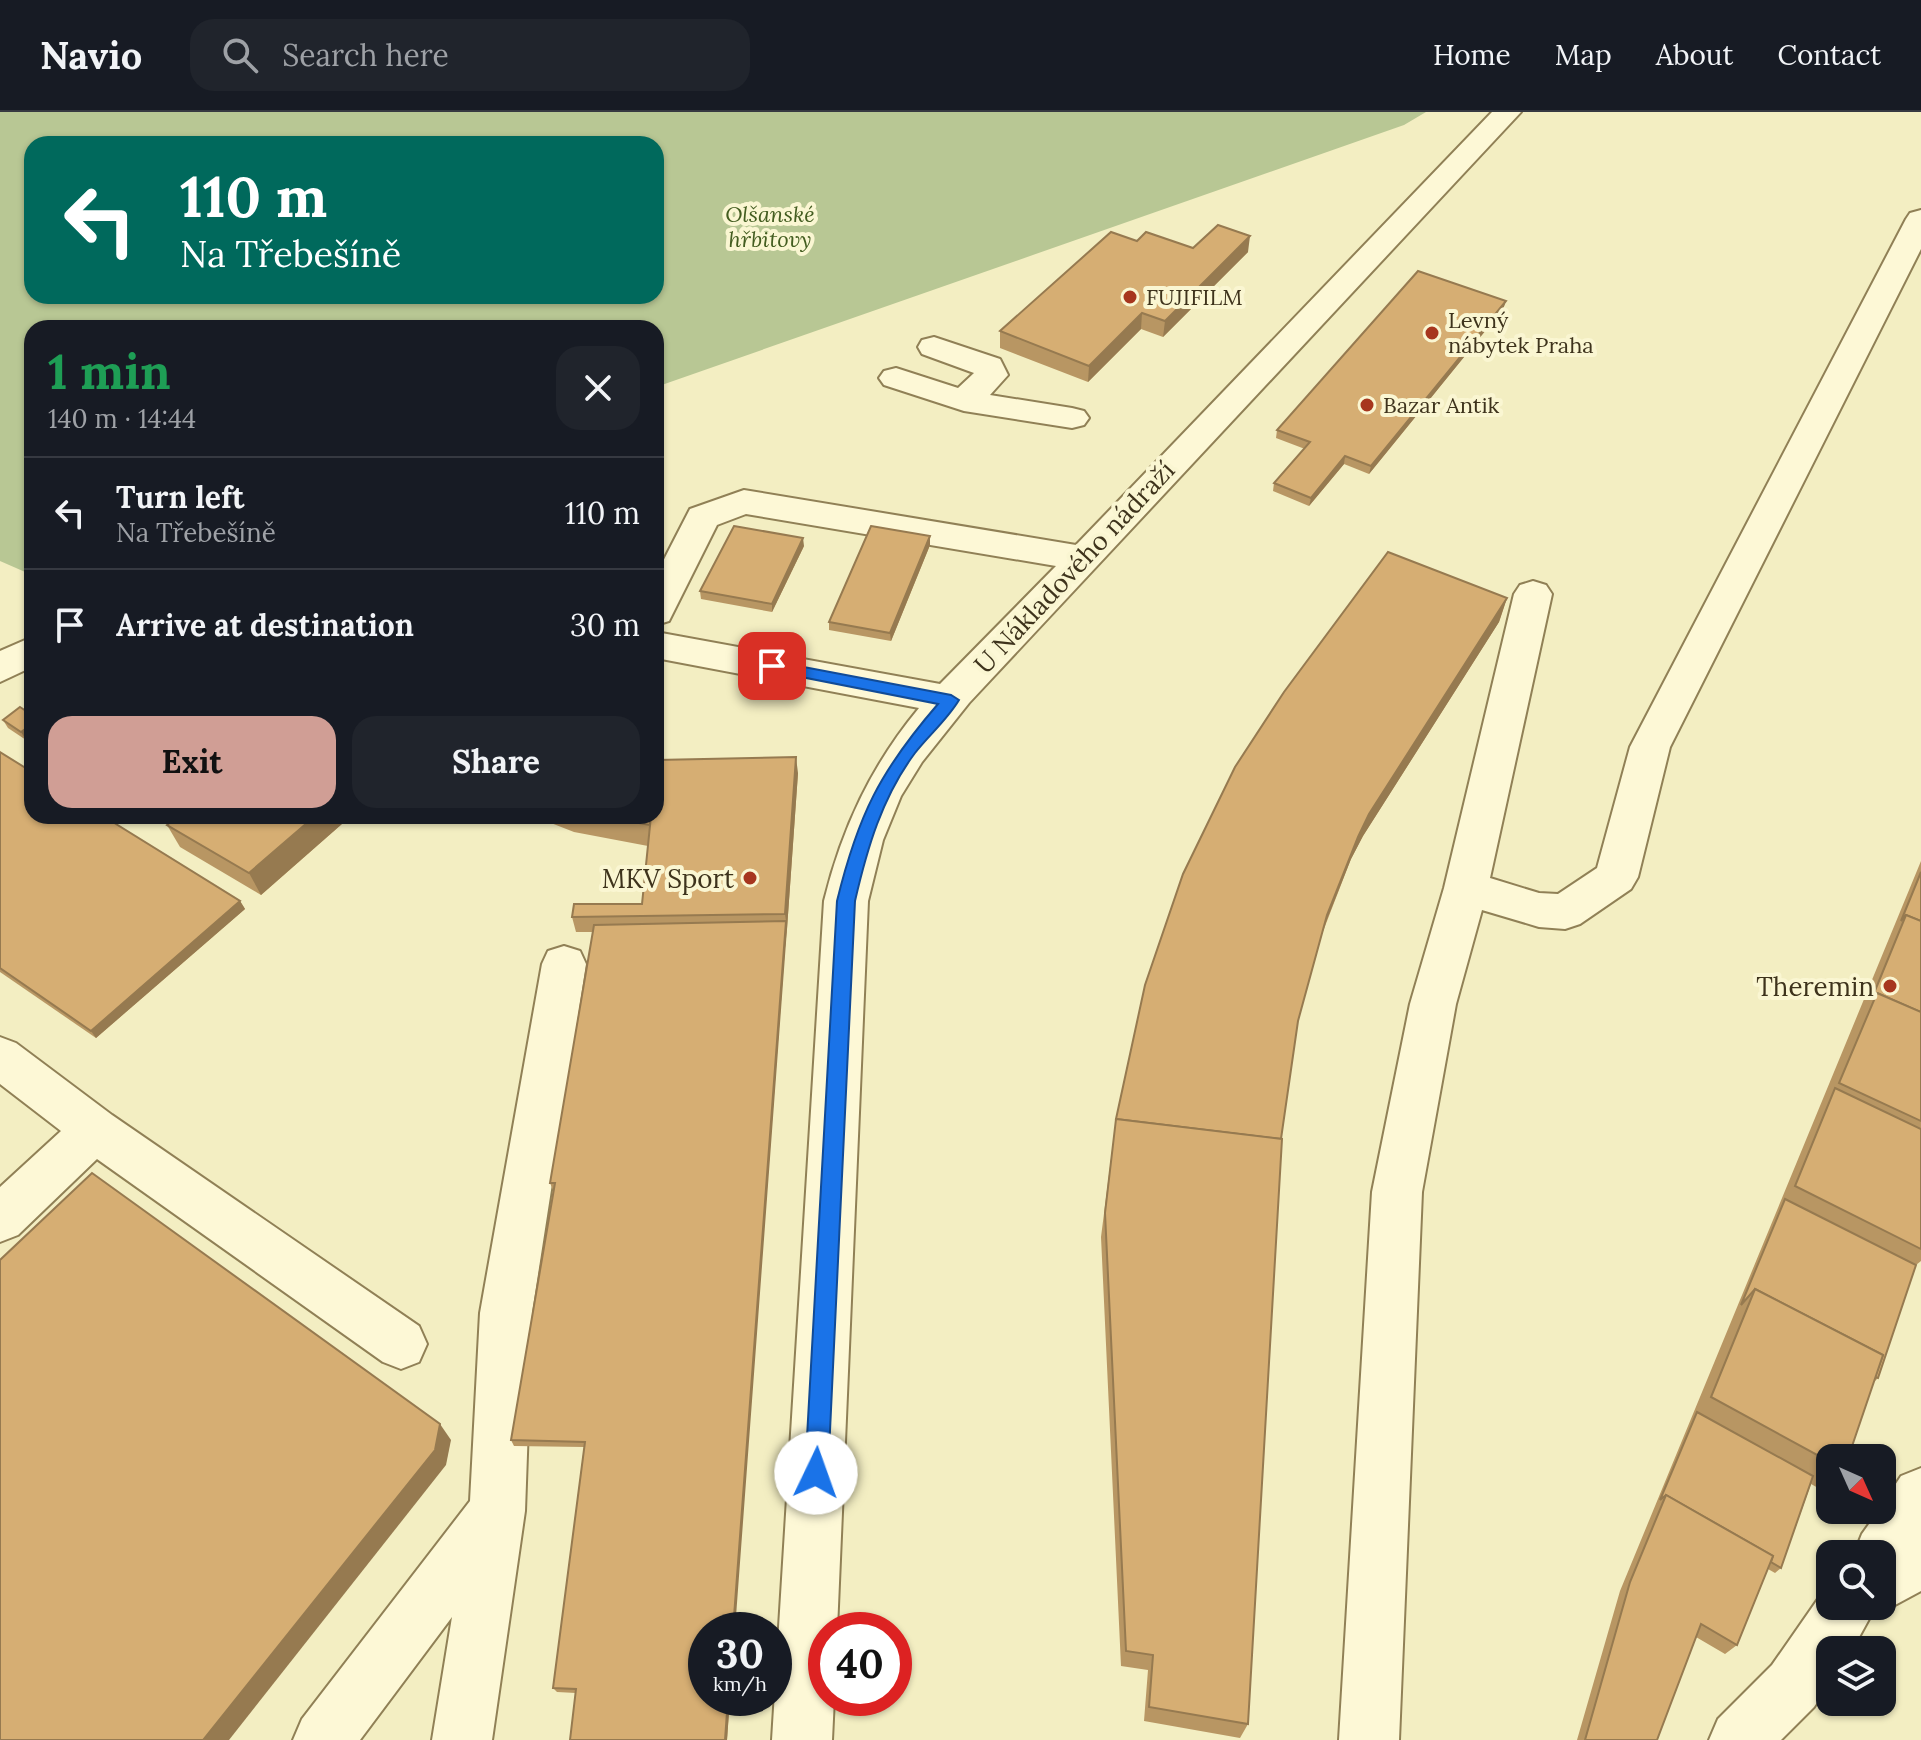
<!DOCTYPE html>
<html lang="en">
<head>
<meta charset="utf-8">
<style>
	body { margin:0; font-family:Lora,serif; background:#20242c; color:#f1f3f6; height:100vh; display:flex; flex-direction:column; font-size:30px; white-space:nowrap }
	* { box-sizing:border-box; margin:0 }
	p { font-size:26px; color:#9ea1a6 }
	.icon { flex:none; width:44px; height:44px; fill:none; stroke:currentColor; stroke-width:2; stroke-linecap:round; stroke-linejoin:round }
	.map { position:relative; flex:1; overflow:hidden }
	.side { position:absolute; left:24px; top:208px; width:640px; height:504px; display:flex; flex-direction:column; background:#171b24; border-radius:24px; box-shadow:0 2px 6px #0004 }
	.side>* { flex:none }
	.guide { position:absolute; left:24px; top:24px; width:640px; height:168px; border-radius:24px; box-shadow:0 2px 6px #0004; background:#00695c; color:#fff; overflow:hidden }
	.needle { width:52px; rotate:135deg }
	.controls { position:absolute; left:1816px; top:1332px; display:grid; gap:16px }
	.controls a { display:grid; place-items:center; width:80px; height:80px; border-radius:16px; background:#171b24; box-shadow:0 2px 6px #0004; font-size:40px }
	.speed { position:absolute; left:688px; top:1500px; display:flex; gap:16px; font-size:40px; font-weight:700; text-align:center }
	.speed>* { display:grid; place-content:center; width:104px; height:104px; border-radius:50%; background:#171b24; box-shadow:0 2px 6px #0004; line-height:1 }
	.speed small { font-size:20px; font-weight:400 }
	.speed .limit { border:12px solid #d22; background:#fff; color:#111 }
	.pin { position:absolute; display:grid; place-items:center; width:68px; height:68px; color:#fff; margin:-34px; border-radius:16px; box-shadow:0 4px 12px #0006 }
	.me { position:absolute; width:88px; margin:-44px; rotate:3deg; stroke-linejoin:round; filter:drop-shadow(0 0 6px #0008) }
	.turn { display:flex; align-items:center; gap:28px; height:168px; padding:0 24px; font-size:36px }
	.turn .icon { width:104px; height:104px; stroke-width:2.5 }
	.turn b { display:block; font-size:56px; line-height:68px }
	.round { display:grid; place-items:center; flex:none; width:84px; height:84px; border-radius:24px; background:#20242c }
	.head { display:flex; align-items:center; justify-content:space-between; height:136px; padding:0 24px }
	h1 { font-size:48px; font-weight:800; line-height:60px; color:#1e9e55 }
	.action { display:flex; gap:16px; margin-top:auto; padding:16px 24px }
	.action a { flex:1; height:92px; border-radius:24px; background:#d09e95; color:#111; font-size:32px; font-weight:800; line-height:92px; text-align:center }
	.action a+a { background:#20242c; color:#f1f3f6 }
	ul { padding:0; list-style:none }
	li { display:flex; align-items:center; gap:24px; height:112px; padding:0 24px; border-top:2px solid #363941 }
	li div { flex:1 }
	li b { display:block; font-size:30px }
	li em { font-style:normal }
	header { display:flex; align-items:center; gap:48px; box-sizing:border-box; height:112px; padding:0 40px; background:#171b24; border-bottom:2px solid #363941 }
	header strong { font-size:38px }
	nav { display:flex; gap:44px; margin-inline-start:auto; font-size:28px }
	.search { width:560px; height:72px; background:#20242c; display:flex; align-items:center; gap:20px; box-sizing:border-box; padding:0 28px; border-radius:24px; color:#9ea1a6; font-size:30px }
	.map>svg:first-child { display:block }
	.cemetery { fill:#b8c794; fill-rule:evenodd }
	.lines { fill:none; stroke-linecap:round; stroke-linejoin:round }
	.minor-casing { stroke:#908056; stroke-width:4 }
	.minor { fill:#fdf8d6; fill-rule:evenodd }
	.wall { fill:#b89663 }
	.shaded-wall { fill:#967a50 }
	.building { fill:#d6ae73; stroke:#967a50; stroke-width:2 }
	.route { fill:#1a73e8; stroke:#114b97; stroke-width:2 }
	.poi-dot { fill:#a7361e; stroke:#faf6d2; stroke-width:3 }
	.labels { text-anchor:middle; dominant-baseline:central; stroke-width:8; stroke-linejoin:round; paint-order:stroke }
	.far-park-label { font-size:22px; font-style:italic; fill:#435d20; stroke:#faf6d2 }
	.far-poi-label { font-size:22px; fill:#3e331c; stroke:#faf6d2; text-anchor:start }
	.street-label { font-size:26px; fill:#3e331c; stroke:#faf6d2 }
	.poi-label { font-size:26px; fill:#3e331c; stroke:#faf6d2; text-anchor:end }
</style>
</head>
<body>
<header>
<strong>Navio</strong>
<div class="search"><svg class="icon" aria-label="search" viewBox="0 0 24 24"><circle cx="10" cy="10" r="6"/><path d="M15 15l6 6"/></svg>Search here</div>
<nav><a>Home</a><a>Map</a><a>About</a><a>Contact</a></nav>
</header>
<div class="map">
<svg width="1921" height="1628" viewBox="0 0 1921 1628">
	<rect width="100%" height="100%" fill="#f3eec2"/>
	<!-- cemetery -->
	<path class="cemetery" d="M0,0H1426L1404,13L656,275V216H32V463L0,449ZM656,32V184H32V32Z"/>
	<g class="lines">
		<!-- minor casing -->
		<g class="minor-casing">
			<g id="minor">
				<path d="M1492,0H1521L969,591L922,650L901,684L883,728L868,789L837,1518H826V1586H834L832,1628H772L824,789C842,716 871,654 919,596L656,546V520L940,572L1056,454L746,402L717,413L669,509L656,513V463L690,397L744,378L1076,433Z"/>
				<polygon points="1921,98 1921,137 1670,635 1638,765 1631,777 1580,812 1565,817 1539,815 1482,798 1456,892 1422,1080 1399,1628 1339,1628 1372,1080 1410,892 1444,776 1514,482 1520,473 1533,469 1546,473 1552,482 1490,766 1539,781 1558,782 1597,756 1630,635 1906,107 1910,101"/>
				<polygon points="934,225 1000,247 1008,263 990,283 1072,296 1084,299 1089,306 1084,313 1072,316 964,299 884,273 879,266 884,259 896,256 958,276 974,261 922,242 918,235 922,228"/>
				<polygon points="32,525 32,555 0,570 0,539"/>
				<polygon points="564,834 580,839 586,852 532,1201 525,1399 492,1628 432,1628 452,1505 360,1628 293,1628 302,1607 470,1389 480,1201 542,852 548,839"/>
				<polygon points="0,925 16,931 112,1003 419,1214 427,1232 419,1250 401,1257 383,1250 97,1047 18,1123 0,1130 0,1075 61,1019 0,972"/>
				<polygon points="1921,1356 1921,1479 1882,1500 1875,1496 1852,1538 1830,1538 1830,1571 1814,1595 1781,1628 1709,1628 1718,1607 1772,1553 1827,1474 1830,1472 1830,1494 1882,1494 1882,1442 1854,1442 1862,1422 1879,1398 1882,1398 1882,1393 1901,1364"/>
			</g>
		</g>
		<!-- minor -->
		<use href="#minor" class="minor"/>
	</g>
	<!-- wall -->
	<g class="wall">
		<polygon points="1137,129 1193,136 1248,140 1163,225 1141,217 1088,270 1000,236 1000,219"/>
		<polygon points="1506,189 1503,197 1369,362 1344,352 1309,394 1273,379 1274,371 1305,337 1276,326 1277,318"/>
		<polygon points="930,433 891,529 829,518 829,510"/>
		<polygon points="804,434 772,500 701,487 700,479"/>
		<polygon points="1507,486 1499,510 1363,724 1351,747 1322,822 1298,909 1281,1027 1248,1612 1240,1626 1144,1609 1148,1558 1121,1554 1101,1125 1116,1007"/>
		<polygon points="20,595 26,628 8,616 3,608"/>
		<polygon points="0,640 240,789 245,797 96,926 0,860"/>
		<polygon points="656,642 657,648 798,661 787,817 706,1586 730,1586 727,1628 576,1581 557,1580 553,1576 584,1335 514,1334 511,1328 553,1078 550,1071 593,820 576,820 572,805 642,792 648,734 574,720 533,704 656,704"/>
		<polygon points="178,704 351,704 261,783 180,735 167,713"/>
		<polygon points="1921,749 1921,1149 1916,1153 1878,1266 1874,1270 1830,1346 1830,1369 1820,1377 1811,1372 1781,1456 1775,1461 1768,1457 1737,1533 1725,1542 1696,1525 1657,1628 1577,1628 1620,1479"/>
	</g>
	<!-- shaded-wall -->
	<g class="shaded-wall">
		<polygon points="1250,124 1248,140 1163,225 1165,209"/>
		<polygon points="1506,189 1503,197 1369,362 1371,354"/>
		<polygon points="1142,201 1141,217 1088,270 1089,254"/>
		<polygon points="1345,344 1344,352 1309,394 1311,386"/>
		<polygon points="930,424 930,433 891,529 890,521"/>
		<polygon points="803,426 804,434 772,500 772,492"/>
		<polygon points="1507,486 1499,510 1363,724 1351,747 1320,825 1327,803 1358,725 1369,702"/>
		<polygon points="32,612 32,624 26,628 21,620"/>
		<polygon points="796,645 798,661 787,817 735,1518 733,1518 786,809 785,802"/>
		<polygon points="315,704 351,704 261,783 249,761"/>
		<polygon points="240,789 245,797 96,926 91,919"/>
		<polygon points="440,1312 451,1328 446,1353 229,1628 203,1628"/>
		<polygon points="728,1586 730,1586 727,1628 725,1628"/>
	</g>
	<!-- building -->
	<g class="building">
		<polygon points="1218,113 1250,124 1165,209 1142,201 1089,254 1000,219 1111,120 1137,129 1146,120 1193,136"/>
		<polygon points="1418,159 1506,189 1371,354 1345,344 1311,386 1274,371 1310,330 1277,318"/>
		<polygon points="734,414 803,426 772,492 700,479"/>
		<polygon points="871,414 930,424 890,521 829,510"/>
		<polygon points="1388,440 1507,486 1369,702 1358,725 1327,803 1298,909 1281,1027 1116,1007 1145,873 1183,762 1235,655 1284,580"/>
		<polygon points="20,595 32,603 32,612 21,620 3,608"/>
		<polygon points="0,640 32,660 32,704 103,704 240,789 91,919 0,856"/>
		<polygon points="796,645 785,802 572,805 574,792 642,792 651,704 656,704 656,660 657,648"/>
		<polygon points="178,704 315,704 249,761 167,713"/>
		<polygon points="601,704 650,704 650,713"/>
		<polygon points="1921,760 1921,809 1906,803 1901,809"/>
		<polygon points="1906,803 1921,809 1921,900 1877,881 1872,886"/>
		<polygon points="786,809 733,1518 706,1518 706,1586 728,1586 725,1628 570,1628 576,1577 553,1576 585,1330 511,1328 555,1071 550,1071 594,813"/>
		<polygon points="1877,881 1921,900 1921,1009 1839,971"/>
		<polygon points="1835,976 1921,1017 1921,1137 1795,1074"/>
		<polygon points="1116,1007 1282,1027 1248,1612 1149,1595 1153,1543 1126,1539 1105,1101"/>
		<polygon points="92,1061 440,1312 435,1338 203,1628 0,1628 0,1148"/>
		<polygon points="1785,1087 1916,1153 1878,1266 1875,1265 1883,1243 1755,1177 1741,1193"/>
		<polygon points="1755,1177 1883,1243 1848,1346 1830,1346 1830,1350 1711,1285"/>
		<polygon points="1697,1300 1813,1364 1781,1456 1771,1450 1773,1444 1666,1383 1660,1388"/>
		<polygon points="1666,1383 1773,1444 1737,1533 1701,1512 1657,1628 1585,1628 1630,1470"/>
	</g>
	<!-- route -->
	<path class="route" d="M772,549L951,583L959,588C947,608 929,623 915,641C882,685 867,737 855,789L828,1361L824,1369L816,1372L808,1369L805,1361L837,789C858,703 880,659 938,592L766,558L764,554Z"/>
	<!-- markers -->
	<g class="poi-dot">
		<circle cx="1130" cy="185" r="8"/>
		<circle cx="1432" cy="221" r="8"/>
		<circle cx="1367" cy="293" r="8"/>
		<circle cx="750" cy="766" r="8"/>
		<circle cx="1890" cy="874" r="8"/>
	</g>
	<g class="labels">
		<!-- far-park labels -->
		<g class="far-park-label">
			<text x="770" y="102">Olšanské<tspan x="770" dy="25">hřbitovy</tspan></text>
		</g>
		<!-- far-poi labels -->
		<g class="far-poi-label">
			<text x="1146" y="185">FUJIFILM</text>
			<text x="1448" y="208">Levný<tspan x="1448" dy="25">nábytek Praha</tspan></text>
			<text x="1383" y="293">Bazar Antik</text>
		</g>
		<!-- street labels -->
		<g class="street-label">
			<text transform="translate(1074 455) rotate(-47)">U Nákladového nádraží</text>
		</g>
		<!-- poi labels -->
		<g class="poi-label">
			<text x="734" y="766">MKV Sport</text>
			<text x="1874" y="874">Theremin</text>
		</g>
	</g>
</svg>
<div class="controls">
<a><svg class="needle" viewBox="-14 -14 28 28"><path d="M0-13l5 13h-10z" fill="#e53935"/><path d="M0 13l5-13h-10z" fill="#9ea1a6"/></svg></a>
<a><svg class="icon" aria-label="search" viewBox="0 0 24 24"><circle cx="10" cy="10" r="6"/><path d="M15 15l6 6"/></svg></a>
<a><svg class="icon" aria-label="layers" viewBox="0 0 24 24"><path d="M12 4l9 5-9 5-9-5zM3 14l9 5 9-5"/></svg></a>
</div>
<div class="speed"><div>30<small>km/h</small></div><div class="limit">40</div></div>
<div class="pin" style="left:772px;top:554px;background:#d93025"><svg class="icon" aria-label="arrive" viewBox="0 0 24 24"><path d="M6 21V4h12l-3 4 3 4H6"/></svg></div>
<svg class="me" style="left:816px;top:1361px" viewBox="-20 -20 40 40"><circle r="19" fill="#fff"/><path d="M0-13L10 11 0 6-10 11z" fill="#1a73e8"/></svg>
<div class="guide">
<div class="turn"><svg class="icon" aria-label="left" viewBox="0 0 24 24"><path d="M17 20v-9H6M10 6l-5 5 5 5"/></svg><div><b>110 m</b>Na Třebešíně</div></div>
</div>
<section class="side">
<div class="head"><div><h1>1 min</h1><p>140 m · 14:44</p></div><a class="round"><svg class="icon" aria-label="close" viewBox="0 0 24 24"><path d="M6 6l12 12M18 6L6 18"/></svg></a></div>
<ul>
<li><svg class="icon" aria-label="left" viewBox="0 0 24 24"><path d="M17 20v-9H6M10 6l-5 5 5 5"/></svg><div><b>Turn left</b><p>Na Třebešíně</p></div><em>110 m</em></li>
<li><svg class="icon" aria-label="arrive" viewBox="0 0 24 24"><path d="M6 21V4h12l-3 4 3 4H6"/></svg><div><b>Arrive at destination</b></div><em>30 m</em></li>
</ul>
<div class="action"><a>Exit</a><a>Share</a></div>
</section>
</div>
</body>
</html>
